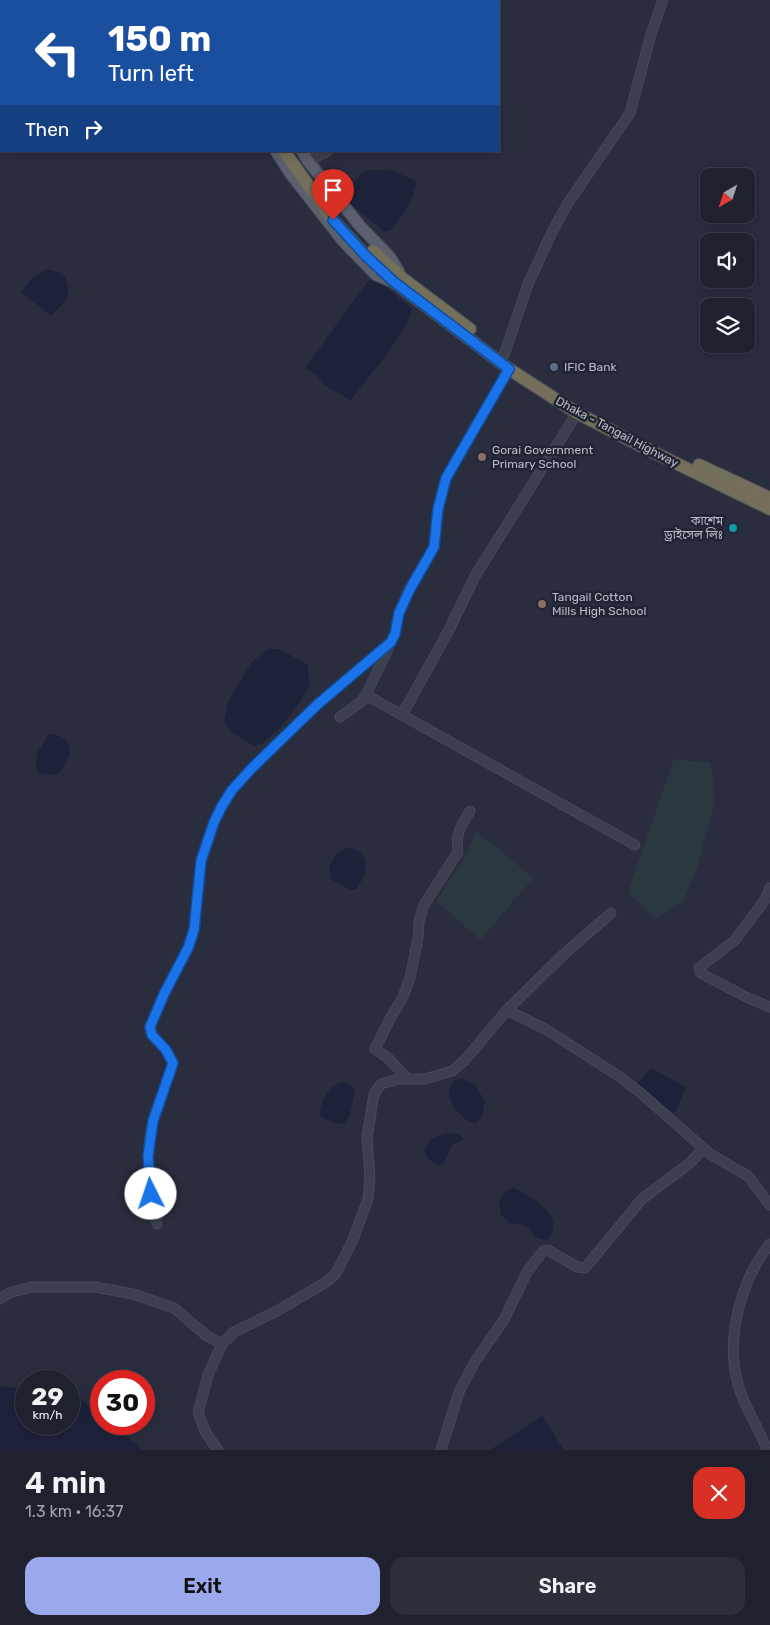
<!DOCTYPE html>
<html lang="en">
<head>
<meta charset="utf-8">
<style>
	body { margin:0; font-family:Rubik,"Noto Sans Bengali",sans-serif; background:#2c2f3a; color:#f1f3f6; height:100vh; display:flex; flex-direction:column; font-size:19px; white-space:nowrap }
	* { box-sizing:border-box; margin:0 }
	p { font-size:16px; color:#a1a4aa }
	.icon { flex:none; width:28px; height:28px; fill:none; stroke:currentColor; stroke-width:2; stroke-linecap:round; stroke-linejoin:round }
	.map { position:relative; height:1450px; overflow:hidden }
	.drawer { display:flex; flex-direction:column; background:#1f222e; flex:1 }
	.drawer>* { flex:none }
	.guide { position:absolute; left:0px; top:0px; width:500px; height:152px; box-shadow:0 2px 12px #0003,0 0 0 1px #3c3f4a; background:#1a4fa0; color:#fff; overflow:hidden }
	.needle { width:32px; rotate:219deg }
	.controls { position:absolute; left:700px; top:168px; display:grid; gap:10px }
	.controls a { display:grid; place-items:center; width:55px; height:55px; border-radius:10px; background:#1f222e; box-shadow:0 2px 12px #0003,0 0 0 1px #3c3f4a; font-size:25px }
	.speed { position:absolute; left:15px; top:1370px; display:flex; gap:10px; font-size:25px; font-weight:700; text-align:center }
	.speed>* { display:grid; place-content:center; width:65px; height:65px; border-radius:50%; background:#1f222e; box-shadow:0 2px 12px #0003,0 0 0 1px #3c3f4a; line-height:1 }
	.speed small { font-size:12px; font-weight:400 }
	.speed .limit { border:8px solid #d22; background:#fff; color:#111 }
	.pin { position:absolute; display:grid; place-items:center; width:42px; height:42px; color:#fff; margin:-51px -21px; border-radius:50% 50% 50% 0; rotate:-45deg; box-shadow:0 0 5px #0007 }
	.pin .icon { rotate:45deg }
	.me { position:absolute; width:55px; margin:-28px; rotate:356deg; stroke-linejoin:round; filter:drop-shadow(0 0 4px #0008) }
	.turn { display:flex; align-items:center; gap:18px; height:105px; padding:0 25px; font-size:22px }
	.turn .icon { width:65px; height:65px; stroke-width:2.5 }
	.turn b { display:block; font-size:35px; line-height:42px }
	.then { display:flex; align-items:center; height:48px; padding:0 25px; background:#0003; gap:10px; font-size:19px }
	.round { display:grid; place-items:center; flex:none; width:52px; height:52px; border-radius:15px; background:#2c2f3a }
	.summary { display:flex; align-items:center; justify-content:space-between; height:85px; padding:0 25px }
	h1 { font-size:30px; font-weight:600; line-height:38px }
	.cta { display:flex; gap:10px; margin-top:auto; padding:10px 25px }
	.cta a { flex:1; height:58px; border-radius:15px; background:#9aa8ec; color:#111; font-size:20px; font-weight:600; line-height:58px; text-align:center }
	.cta a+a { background:#2c2f3a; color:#f1f3f6 }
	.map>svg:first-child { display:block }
	.green { fill:#2b383f }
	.water { fill:#1d223b }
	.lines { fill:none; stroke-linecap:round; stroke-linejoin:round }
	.minor-casing { stroke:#464957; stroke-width:11 }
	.major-casing { stroke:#464957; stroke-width:13 }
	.highway-casing { stroke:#444856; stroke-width:14 }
	.minor { stroke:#3c404e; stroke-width:9 }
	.major { stroke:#5b5f6e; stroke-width:11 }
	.highway { stroke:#736f5a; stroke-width:12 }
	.route-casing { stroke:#114b97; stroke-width:12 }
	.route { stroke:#1a73e8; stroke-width:9 }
	.service-dot { fill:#5c6f8a; stroke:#212533; stroke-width:2 }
	.education-dot { fill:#8d6e63; stroke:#212533; stroke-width:2 }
	.culture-dot { fill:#0f9aa8; stroke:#212533; stroke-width:2 }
	.labels { text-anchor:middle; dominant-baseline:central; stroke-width:5; stroke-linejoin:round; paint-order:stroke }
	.poi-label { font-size:12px; fill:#b9bbc9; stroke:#212533; text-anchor:start }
	.street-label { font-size:12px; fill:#b9bbc9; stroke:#212533 }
</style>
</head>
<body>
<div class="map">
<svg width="770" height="1450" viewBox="0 0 770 1450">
	<rect width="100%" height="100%" fill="#292d3e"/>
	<!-- green -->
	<g class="green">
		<polygon points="674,759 711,763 715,801 698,865 684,901 656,919 628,892"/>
		<polygon points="476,831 534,878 480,940 436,901 466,855"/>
	</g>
	<!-- water -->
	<g class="water">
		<path d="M370,170H389L417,181C414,192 411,203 404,213C400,219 395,223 392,230L385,232L350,204L345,196L361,174Z"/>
		<path d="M47,269L63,273C74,296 67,300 51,316L21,292L32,278Z"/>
		<path d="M374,277L412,309C409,331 365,380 351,401L325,385L316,375L305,368L368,281Z"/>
		<polygon points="268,649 279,649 308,665 309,686 296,708 279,729 264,743 254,746 230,731 224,720 228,702 251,663"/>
		<path d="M49,734C68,735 76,747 65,764C63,767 61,772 58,773C55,775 50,774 46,774C41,774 39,773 36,769L37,753Z"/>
		<path d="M347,847C374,855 368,869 357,889L351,890L332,880L329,867L337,853Z"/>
		<polygon points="651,1068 686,1087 676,1111 669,1115 638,1089 638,1083"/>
		<path d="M462,1078L476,1086L485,1102L481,1119L476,1123C464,1123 447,1103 449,1089C450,1086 452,1084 453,1081Z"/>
		<path d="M343,1082L349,1084L355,1089L350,1115L344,1123C336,1125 326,1121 320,1115C320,1101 329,1084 343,1082Z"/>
		<path d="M451,1133L460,1135L463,1139L451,1146L445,1162L440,1165C432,1163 427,1158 424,1150C430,1138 437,1134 451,1133Z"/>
		<path d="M512,1187C529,1195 570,1218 546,1240L536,1237L525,1226L510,1223L501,1215L499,1204L504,1192Z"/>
		<polygon points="0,1386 26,1389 26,1424 69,1424 69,1393 75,1394 101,1416 101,1424 111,1424 143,1450 0,1450"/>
		<polygon points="542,1416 564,1450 490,1450"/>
	</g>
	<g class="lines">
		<!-- minor casing -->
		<g class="minor-casing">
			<g id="minor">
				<polyline points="472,1 472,0"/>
				<polyline points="308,161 328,151"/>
				<polyline points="504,355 528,284 553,230 568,203 630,113 651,34 663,0"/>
				<polyline points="366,695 635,845"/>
				<polyline points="402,715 449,630 475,576 577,413"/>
				<polyline points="340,717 361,702 366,695 395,634 399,613 409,589 434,547 438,509 446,478 509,369"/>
				<polyline points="770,888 764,901 735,940 699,968 700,972 704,975 748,998 770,1007"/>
				<polyline points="507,1010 547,1030 620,1077 642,1094 710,1154 748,1176 770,1205"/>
				<path d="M408,1079L388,1058L375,1049L391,1017L403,997L410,978L418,938L419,922L424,905L458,852C455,834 461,826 470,811"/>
				<path d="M157,1224C150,1190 144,1155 153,1121C158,1102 167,1082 173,1063L166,1050L152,1035L150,1027L164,994L188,948L194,930L201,861L214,822L222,806L232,790L252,768L318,704L391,642"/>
				<polyline points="0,1299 9,1293 31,1287 95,1287 133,1294 174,1308 207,1336 222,1344"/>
				<polyline points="218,1450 206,1433 198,1413 208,1375 222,1344 234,1332 277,1311 328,1281 336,1273 352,1242 368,1199 370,1177 367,1137 374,1094 381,1084 398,1079 425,1079 452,1071 465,1060 507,1010 563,955 611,913"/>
				<polyline points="441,1450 459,1392 476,1360 505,1318 527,1272 543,1251 548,1250 577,1267 585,1268 642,1199 690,1163 703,1149"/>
				<path d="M767,1450C759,1428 744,1407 738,1384C725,1339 741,1279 770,1244"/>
			</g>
		</g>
		<!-- major casing -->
		<g class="major-casing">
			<g id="major">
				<polyline points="191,0 192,1"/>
				<polyline points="218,0 218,1"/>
				<polyline points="167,1 168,0"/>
				<polyline points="0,39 1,39"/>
				<polyline points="276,151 290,173 343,241 376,275 393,282"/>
				<polyline points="302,151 308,161 360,226 390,257 399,272"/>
			</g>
		</g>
		<!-- highway casing -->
		<g class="highway-casing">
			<g id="highway">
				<polyline points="208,0 208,1"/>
				<polyline points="284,151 333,220 366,256 394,282 509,369 577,413 655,453 770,509"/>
				<polyline points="373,251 402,278 470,329"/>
				<polyline points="699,465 770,498"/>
			</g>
		</g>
		<!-- minor -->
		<use href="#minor" class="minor"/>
		<!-- major -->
		<use href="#major" class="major"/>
		<!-- highway -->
		<use href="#highway" class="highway"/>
	</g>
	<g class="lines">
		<!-- route casing -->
		<g class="route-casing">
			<polyline id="route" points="151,1194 148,1156 153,1121 173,1063 166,1050 152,1035 150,1027 164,994 188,948 194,930 201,861 214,822 222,806 232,790 252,768 318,704 391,642 395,634 399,613 410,589 434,547 438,509 446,478 509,369 394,282 366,256 333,220"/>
		</g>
		<!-- route -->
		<use href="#route" class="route"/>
	</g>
	<!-- markers -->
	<circle class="service-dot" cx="554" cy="367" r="5"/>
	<g class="education-dot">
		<circle cx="482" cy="457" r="5"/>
		<circle cx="542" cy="604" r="5"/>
	</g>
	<circle class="culture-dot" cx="733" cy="528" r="5"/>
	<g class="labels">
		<!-- poi labels -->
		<g class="poi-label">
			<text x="564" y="367">IFIC Bank</text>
			<text x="492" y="450">Gorai Government<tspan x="492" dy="14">Primary School</tspan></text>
			<text x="723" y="521" text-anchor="end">কাশেম<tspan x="723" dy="14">ড্রাইসেল লিঃ</tspan></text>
			<text x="552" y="597">Tangail Cotton<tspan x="552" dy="14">Mills High School</tspan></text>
		</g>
		<!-- street labels -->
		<g class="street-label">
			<text transform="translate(617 432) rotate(28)">Dhaka - Tangail Highway</text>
		</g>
	</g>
</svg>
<div class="controls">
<a><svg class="needle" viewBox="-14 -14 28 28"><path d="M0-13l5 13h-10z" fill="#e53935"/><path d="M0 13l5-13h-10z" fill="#a1a4aa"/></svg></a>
<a><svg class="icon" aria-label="sound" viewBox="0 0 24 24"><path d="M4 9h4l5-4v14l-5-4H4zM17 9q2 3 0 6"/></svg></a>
<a><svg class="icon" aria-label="layers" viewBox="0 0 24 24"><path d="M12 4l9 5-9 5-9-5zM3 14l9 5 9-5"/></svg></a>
</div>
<div class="speed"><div>29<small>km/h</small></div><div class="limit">30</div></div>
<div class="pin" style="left:333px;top:220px;background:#d93025"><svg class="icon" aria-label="arrive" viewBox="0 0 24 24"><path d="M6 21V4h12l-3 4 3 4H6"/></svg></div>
<svg class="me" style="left:151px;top:1194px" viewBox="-20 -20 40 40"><circle r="19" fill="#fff"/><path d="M0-13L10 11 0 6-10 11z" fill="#1a73e8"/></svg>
<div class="guide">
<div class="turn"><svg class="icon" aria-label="left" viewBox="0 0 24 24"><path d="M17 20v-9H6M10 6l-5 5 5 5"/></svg><div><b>150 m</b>Turn left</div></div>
<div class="then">Then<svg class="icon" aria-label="right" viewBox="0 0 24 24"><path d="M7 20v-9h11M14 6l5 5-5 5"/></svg></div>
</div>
</div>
<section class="drawer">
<div class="summary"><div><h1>4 min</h1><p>1.3 km · 16:37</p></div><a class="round" style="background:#d93025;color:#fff"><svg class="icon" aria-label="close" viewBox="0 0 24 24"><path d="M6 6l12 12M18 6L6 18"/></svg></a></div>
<div class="cta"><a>Exit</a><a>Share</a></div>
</section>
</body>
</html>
